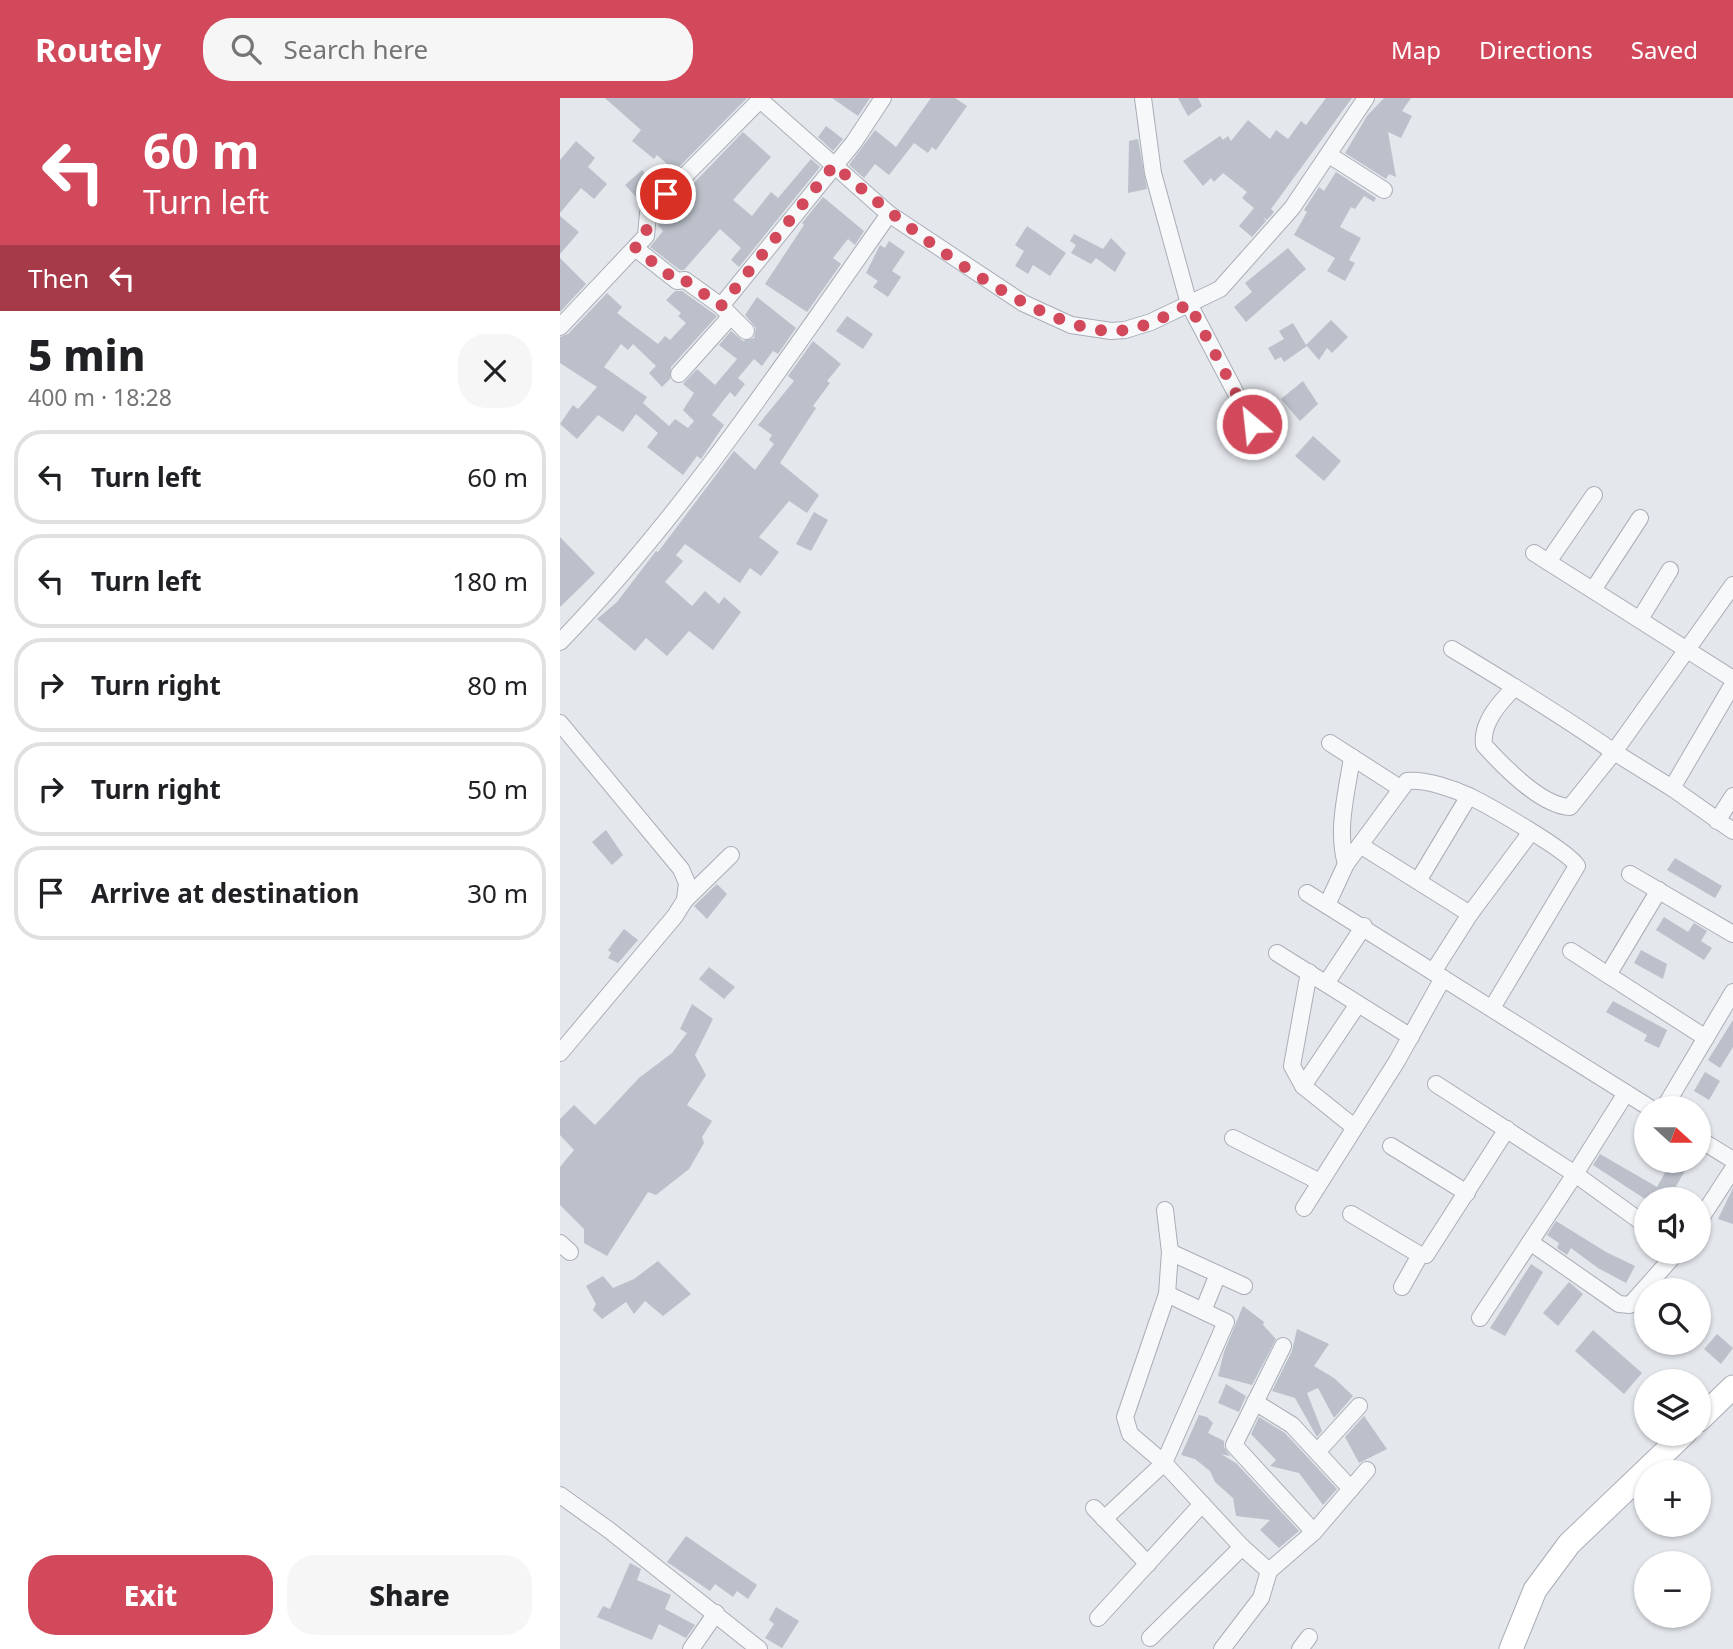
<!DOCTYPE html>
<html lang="en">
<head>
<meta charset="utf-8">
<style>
	body { margin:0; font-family:"Noto Sans",sans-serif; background:#f6f6f6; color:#202124; height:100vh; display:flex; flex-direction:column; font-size:26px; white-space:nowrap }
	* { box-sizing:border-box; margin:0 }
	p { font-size:23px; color:#757577 }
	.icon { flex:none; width:38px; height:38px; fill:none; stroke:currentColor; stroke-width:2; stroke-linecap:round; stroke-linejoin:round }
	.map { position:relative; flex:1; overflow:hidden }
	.sheet { display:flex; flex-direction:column; background:#fff; width:560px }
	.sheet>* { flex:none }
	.top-card { background:#d1495b; color:#fff; overflow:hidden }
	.needle { width:46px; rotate:111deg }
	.fabs { position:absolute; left:1074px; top:998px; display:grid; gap:14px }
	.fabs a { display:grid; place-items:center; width:77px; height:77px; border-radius:50%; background:#fff; box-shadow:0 2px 5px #0004; font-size:35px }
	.pin { position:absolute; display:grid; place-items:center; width:60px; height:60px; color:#fff; margin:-30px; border:4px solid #fff; border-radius:50%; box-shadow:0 2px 7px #0007 }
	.me { position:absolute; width:77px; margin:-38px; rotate:332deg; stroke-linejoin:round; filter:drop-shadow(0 0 5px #0008) }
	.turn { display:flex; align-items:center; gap:24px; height:147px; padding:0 28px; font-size:32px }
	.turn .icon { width:91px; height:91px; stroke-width:2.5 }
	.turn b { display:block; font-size:49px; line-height:60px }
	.then { display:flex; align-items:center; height:66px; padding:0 28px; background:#0003; gap:14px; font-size:26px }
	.round { display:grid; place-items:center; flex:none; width:74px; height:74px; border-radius:28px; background:#f6f6f6 }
	.head { display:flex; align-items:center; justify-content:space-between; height:119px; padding:0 28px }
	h1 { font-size:42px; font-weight:800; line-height:52px }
	.cta { display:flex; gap:14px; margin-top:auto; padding:14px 28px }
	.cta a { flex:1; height:80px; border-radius:28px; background:#d1495b; color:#fff; font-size:28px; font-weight:800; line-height:80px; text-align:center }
	.cta a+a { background:#f6f6f6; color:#202124 }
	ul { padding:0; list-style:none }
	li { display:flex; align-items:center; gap:21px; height:94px; margin:0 14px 10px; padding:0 14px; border:4px solid #e0e0e0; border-radius:28px }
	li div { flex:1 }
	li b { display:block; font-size:26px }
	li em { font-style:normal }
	header { display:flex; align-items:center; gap:42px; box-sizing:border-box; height:98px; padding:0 35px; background:#d1495b; color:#fff }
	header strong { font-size:33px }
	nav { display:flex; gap:38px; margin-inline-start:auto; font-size:24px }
	.search { width:490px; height:63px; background:#f6f6f6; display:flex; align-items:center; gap:18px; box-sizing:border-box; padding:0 24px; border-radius:28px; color:#757577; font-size:26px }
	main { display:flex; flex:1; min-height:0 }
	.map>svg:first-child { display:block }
	.building { fill:#bbc0ca }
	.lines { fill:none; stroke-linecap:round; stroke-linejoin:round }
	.street-casing { stroke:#a9aeb7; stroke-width:18 }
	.secondary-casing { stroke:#a9aeb7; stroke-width:25 }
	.street { stroke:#f7f8fa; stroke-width:16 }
	.secondary { stroke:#fff; stroke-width:23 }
	.route { stroke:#d1495b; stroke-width:12; stroke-dasharray:0 21.6 }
</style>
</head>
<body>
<header>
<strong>Routely</strong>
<div class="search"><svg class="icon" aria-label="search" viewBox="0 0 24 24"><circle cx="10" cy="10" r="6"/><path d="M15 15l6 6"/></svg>Search here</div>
<nav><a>Map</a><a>Directions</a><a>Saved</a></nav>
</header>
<main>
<section class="sheet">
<div class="top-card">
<div class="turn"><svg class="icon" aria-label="left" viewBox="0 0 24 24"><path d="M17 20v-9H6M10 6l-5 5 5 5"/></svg><div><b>60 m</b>Turn left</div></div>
<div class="then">Then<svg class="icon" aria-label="left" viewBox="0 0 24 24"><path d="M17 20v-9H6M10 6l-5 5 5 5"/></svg></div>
</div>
<div class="head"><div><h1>5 min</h1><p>400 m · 18:28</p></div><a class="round"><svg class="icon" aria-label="close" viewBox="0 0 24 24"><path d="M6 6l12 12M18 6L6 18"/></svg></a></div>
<ul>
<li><svg class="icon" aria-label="left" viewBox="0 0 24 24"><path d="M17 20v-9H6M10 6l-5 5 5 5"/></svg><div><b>Turn left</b></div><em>60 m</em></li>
<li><svg class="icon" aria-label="left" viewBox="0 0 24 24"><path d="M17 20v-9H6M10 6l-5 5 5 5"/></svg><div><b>Turn left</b></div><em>180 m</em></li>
<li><svg class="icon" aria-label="right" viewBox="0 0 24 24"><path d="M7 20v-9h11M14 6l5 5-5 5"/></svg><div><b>Turn right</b></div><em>80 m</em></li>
<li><svg class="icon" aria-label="right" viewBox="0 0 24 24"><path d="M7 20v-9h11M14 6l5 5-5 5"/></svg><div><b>Turn right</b></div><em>50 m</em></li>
<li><svg class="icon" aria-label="arrive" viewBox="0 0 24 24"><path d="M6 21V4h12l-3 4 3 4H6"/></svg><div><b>Arrive at destination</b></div><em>30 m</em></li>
</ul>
<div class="cta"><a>Exit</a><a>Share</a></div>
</section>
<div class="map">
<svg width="1173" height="1551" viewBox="0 0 1173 1551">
	<rect width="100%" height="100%" fill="#e4e7ec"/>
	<!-- building -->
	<g class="building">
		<polygon points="45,0 187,0 115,73 97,57 94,61 72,43 81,32"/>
		<polygon points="272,0 310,0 298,18"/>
		<polygon points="371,0 395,0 407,8 376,52 372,49 368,55 354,45 329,77 315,66 304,80 289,67 315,32 336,49"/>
		<polygon points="618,0 638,0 642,8 628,18"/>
		<polygon points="766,0 792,0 711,111 714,114 707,122 703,119 706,123 692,139 679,128 694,110 682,100 687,94 663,75 654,84 651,80 643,88 623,63 660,38 663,42 668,38 671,43 688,22 710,41 716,32 728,41 741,23 746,27"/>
		<polygon points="824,0 851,0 842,13 852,18 841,40 828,34 836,79 829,76 826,81 785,55 807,18"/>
		<polygon points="266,28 283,41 273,53 258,39"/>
		<polygon points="183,34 211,59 173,102 192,118 211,94 218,100 251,61 260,69 179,169 171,162 181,150 160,131 124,172 120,172 90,149 103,133 98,127 109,114 113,117 130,100 135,92 131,88"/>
		<polygon points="578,41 587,91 568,95 569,43"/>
		<polygon points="16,43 35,60 28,69 47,86 34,101 21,90 0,115 0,62"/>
		<polygon points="82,72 98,90 86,102 81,96 77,100 65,87"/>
		<polygon points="776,74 816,100 814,104 804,98 795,111 791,109 780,129 801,140 789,162 795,165 785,183 767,173 775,160 734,137 747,114 744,112 759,89 764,93"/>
		<polygon points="263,99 304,133 295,147 288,141 273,160 281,166 247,214 205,186 244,127 242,125"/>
		<polygon points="0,118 19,134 0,156"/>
		<polygon points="467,128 506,155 490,178 473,167 468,176 455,168 464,153 455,147"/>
		<polygon points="514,136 543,151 551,140 566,155 555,174 536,160 531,166 511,155 516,147 510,143"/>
		<polygon points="329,143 345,154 332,173 341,179 328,199 313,189 318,183 306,175 320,147 325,150"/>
		<polygon points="728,150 746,171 686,224 674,209 692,194 685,185"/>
		<polygon points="0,160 26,186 0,214"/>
		<polygon points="115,193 122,193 157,218 111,269 110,281 102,289 89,275 96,268 73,246 68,252 61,246 44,269 87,299 83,305 109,328 115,321 128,330 134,323 123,312 134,295 123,286 137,271 155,287 177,261 159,247 171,233 183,243 194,240 196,230 185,217 197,199 236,230 218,256 213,253 202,268 194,261 178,280 185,286 175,299 170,294 152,317 164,327 141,361 137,358 123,377 87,349 98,335 76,316 63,334 38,317 17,341 0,326 13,307 18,311 37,289 0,265 0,239 8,236 47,195 62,209 57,215 98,246 105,238 110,242 126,225 118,218 121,215 106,202"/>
		<polygon points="287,218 313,236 303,251 276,233"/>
		<polygon points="771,222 788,239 772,255 767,250 759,262 747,248 724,264 721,259 715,262 708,250 724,241 719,233 733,225 746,247"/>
		<polygon points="253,243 281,266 267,283 270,285 253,308 256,310 220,365 259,397 247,415 229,403 199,439 219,454 201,478 190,470 180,485 125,446 116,457 123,463 105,484 132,508 145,493 159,506 164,499 181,514 153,552 129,533 107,558 86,540 75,553 37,521 57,504 96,453 98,454 174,353 195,372 214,346 209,342 212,337 198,327 234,283 228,278"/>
		<polygon points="743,283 758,306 740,323 721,301"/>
		<polygon points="753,338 781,363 764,383 735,358"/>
		<polygon points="254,414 268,422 251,453 236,446"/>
		<polygon points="0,439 35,475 0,509"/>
		<polygon points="46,732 63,757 52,767 32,744"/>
		<polygon points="1115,760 1162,788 1155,800 1107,772"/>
		<polygon points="157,786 167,796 147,821 134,808"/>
		<polygon points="1104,819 1128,834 1134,825 1147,833 1141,843 1152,850 1144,862 1096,832"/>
		<polygon points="64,831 78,842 58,865 48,860 51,855 48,852"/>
		<polygon points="1081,852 1107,866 1103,881 1074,865"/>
		<polygon points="149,869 175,889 164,901 139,881"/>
		<polygon points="1053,903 1107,932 1099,950 1084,943 1087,937 1046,914"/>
		<polygon points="132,906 153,921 135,957 146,977 127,1007 152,1023 142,1039 144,1045 129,1071 96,1097 88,1094 47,1158 24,1145 24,1131 0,1107 0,1069 14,1052 0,1037 0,1021 14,1007 35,1027 79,980 112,955 127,935 120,931"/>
		<polygon points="1173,922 1173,949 1160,970 1148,962"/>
		<polygon points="1145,974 1160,983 1149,1002 1134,993"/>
		<polygon points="1040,1056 1097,1089 1112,1062 1127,1069 1111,1097 1118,1101 1085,1101 1033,1067"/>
		<polygon points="1173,1090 1173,1126 1158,1121"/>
		<polygon points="996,1123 1046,1154 1075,1168 1066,1185 1038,1170 1011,1150 1007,1157 997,1150 999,1145 987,1137"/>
		<polygon points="98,1163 131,1196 103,1218 85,1203 74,1216 66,1204 42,1221 33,1212 36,1206 26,1188 43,1178 53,1190 74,1181"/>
		<polygon points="971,1166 983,1174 945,1238 930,1230"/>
		<polygon points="1009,1184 1023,1196 998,1228 983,1215"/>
		<polygon points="683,1208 704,1224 703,1227 716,1241 692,1287 658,1278 664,1254"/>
		<polygon points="737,1231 769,1246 754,1268 774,1280 793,1298 774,1320 758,1290 747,1295 762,1333 757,1339 735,1300 712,1293 732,1253"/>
		<polygon points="1033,1232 1082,1275 1064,1296 1015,1253"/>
		<polygon points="1157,1236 1173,1250 1161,1266 1144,1251"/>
		<polygon points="666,1286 686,1298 679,1314 658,1305"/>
		<polygon points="639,1317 647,1319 653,1325 648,1335 664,1343 664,1349 670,1358 661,1356 676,1365 739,1433 719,1450 700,1432 710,1422 676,1418 673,1400 655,1384 650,1373 635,1361 621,1357"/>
		<polygon points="804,1318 827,1351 799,1365 785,1339"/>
		<polygon points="699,1319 725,1335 777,1391 763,1407 739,1375 710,1368 716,1362 691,1336"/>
		<polygon points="126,1438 197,1487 188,1501 177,1493 173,1499 155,1486 150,1493 107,1464"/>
		<polygon points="70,1465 81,1471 77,1482 111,1497 105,1511 135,1527 126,1540 99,1526 92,1542 37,1519 43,1508 50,1511"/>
		<polygon points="216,1509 239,1523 222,1550 205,1540 214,1526 209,1522"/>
	</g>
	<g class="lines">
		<!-- street casing -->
		<g class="street-casing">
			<g id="street">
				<polyline points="198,0 329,116 463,205 511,227 551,233 565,232 591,224 660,191 732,110 806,0"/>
				<polyline points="583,0 593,75 629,206 692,326"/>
				<polyline points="769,57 824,92"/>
				<polyline points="75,150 117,183 125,182 161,208 186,233"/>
				<polyline points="161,208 294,44 323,0"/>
				<polyline points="0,229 86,138 88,115 200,2"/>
				<polyline points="119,276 170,219"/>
				<polyline points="974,455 1173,581"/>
				<polyline points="988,464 1034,397"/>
				<polyline points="1173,487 1054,654 1112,690 1173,733"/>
				<polyline points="1033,492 1080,420"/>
				<polyline points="1080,521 1110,472"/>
				<path d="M0,544C123,417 227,261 329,116"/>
				<path d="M892,551C947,584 1001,617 1054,654L1010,709C981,708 943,668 924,647C921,625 940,604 955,589"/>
				<polyline points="0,625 121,771 127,785 125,802 115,818 0,955"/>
				<polyline points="770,645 840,690"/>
				<polyline points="1112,690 1173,586"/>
				<polyline points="1157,723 1173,698"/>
				<polyline points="800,747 910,816"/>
				<path d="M786,766C776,731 787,694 792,659"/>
				<polyline points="1070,776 1173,836"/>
				<polyline points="858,783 909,698"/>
				<polyline points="1099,792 1048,877 1146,940"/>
				<polyline points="747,795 1090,1010"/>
				<polyline points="125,802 171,757"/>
				<path d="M767,807L786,766L847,683C866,681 894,691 911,699C929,708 1009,753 1017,768L932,910"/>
				<polyline points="1011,853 1048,877"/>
				<polyline points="717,855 851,939"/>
				<polyline points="749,874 732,968 743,988 794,1029"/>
				<polyline points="873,874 910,816 971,734"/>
				<polyline points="767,884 804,828"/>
				<polyline points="876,986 1015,1076 1066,995"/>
				<polyline points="743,988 798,906"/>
				<polyline points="1104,1010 1173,894"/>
				<polyline points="673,1040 760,1084"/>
				<polyline points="1139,1041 1173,1062"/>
				<polyline points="831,1048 907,1095"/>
				<polyline points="744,1110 837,963 883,880"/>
				<polyline points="605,1112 610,1154 607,1196 565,1319 570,1336 604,1365 682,1449 709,1473 701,1500 662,1551"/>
				<polyline points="791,1116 860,1157 866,1157 947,1031"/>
				<polyline points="1139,1123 1173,1071"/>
				<polyline points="970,1144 1059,1206 1070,1207 1118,1153"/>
				<polyline points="0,1145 10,1154"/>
				<polyline points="610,1154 684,1188"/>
				<polyline points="842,1189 860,1157"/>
				<polyline points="643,1213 658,1176"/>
				<polyline points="920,1220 1015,1076 1087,1128"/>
				<polyline points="723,1248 674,1347 754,1434"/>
				<polyline points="695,1304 732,1327 791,1391"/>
				<polyline points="757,1354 799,1308"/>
				<polyline points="0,1397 49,1432 199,1551"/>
				<polyline points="534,1410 588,1466"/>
				<polyline points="544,1421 604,1365 666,1224 607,1196"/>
				<polyline points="709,1473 754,1434 807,1372"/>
				<polyline points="538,1520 642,1406"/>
				<polyline points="590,1540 682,1449"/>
				<polyline points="131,1551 156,1515"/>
				<polyline points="740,1551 749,1539"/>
			</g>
		</g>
		<!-- secondary casing -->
		<g class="secondary-casing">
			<g id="secondary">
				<polyline points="1139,1322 1173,1289"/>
				<polyline points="951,1551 975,1492 1009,1446 1125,1335"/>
			</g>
		</g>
		<!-- street -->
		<use href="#street" class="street"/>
		<!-- secondary -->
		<use href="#secondary" class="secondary"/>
	</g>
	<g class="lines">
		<!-- route -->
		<path class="route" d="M106,96L88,115L86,138L75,150L117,183L123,181L161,208L274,67C332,118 486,245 565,232C588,229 609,216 629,206L692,326"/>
	</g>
</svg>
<div class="fabs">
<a><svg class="needle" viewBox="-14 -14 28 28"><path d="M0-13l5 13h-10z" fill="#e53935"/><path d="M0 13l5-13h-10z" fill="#757577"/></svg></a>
<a><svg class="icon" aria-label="sound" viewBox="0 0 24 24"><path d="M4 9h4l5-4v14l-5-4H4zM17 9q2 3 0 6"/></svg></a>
<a><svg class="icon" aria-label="search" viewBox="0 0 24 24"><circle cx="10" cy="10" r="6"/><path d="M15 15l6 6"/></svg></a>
<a><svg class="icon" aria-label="layers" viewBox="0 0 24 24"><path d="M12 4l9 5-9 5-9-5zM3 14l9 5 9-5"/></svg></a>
<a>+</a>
<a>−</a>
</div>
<div class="pin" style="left:106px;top:96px;background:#d93025"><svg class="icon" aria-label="arrive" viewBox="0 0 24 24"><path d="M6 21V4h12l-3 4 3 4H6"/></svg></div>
<svg class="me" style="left:692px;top:326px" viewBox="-20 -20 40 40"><circle r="17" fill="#d1495b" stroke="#fff" stroke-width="3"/><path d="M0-11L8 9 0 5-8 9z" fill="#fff"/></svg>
</div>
</main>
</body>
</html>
